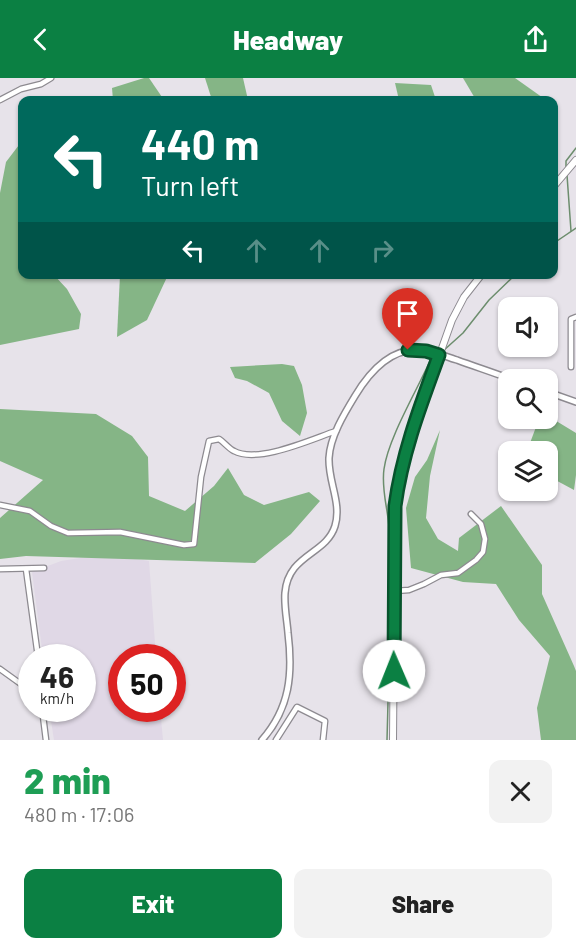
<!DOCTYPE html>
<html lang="en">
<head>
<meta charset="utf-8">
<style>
	body { margin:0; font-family:Barlow,sans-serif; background:#f2f2f2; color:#222; height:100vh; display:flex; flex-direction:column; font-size:22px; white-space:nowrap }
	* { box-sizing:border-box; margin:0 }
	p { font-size:20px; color:#767676 }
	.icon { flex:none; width:33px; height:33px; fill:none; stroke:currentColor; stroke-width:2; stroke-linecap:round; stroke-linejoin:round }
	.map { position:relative; height:662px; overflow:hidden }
	.sheet { display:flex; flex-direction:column; background:#fff; flex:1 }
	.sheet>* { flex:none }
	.banner { position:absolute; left:18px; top:18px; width:540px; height:183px; border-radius:12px; box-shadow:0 2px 4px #0004; background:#00695c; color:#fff; overflow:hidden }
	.buttons { position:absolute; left:498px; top:219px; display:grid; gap:12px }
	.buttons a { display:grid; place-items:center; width:60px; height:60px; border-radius:12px; background:#fff; box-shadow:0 2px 4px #0004; font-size:30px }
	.speed { position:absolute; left:18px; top:566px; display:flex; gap:12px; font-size:30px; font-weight:700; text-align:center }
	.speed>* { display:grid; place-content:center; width:78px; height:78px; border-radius:50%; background:#fff; box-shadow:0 2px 4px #0004; line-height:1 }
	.speed small { font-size:15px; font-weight:400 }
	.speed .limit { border:9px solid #d22; background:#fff; color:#111 }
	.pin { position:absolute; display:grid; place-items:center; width:51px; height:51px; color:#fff; margin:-62px -26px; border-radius:50% 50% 50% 0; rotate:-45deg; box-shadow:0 0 6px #0007 }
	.pin .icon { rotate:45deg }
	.me { position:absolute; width:66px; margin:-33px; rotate:359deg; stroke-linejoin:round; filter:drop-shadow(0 0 4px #0008) }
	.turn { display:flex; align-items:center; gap:21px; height:126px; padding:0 24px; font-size:27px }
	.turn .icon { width:78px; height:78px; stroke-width:2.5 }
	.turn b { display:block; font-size:42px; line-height:51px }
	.lanes { display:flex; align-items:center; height:57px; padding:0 24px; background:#0003; justify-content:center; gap:30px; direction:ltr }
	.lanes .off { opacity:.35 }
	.round { display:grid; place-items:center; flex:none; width:63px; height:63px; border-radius:12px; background:#f2f2f2 }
	.headline { display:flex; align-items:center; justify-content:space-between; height:102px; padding:0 24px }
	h1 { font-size:36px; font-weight:800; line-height:45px; color:#1e9e55 }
	.action { display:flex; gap:12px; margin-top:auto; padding:12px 24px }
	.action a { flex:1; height:69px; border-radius:12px; background:#0b8043; color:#fff; font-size:24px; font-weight:800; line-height:69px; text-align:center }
	.action a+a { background:#f2f2f2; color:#222 }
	header { display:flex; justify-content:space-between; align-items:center; height:78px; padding:0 24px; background:#0b8043; color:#fff; font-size:27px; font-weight:800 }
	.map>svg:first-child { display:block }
	.built { fill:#e0d8e6 }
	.forest { fill:#85b586 }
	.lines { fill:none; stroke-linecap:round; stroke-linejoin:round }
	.stream { stroke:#6c8d6d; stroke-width:1.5 }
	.minor-casing { stroke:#8d8a90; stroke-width:7 }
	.tertiary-casing { stroke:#8d8a90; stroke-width:8 }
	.secondary-casing { stroke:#8d8a90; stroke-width:8 }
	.minor { stroke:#fff; stroke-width:4.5 }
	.tertiary { stroke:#fff; stroke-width:5 }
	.secondary { stroke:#fff; stroke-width:6 }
	.route-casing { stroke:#07532c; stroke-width:15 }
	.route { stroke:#0b8043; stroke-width:10 }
</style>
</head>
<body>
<header><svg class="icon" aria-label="back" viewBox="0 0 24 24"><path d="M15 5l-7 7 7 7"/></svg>Headway<svg class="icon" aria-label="share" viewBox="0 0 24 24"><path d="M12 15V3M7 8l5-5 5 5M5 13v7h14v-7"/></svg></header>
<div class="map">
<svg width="576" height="662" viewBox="0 0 576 662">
	<rect width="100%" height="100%" fill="#e7e3ea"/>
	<!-- built -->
	<polygon class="built" points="106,476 149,483 156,579 122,579 122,630 160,630 163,662 54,662 49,630 82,630 82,579 43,579 32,494 61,483"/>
	<!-- forest -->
	<g class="forest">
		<polygon points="144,0 149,0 164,22 113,22 112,10"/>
		<polygon points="205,0 243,0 248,22 212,22"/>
		<polygon points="463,0 515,0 546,22 476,22"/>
		<polygon points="395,5 431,7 436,22 399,22"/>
		<polygon points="22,63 22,196 54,197 67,211 81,236 79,251 0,267 0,115 6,84"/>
		<polygon points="120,197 168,197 147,242 117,259"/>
		<polygon points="282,286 294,288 302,307 307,335 300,358 282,343 269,315 247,303 235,300 230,289"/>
		<polygon points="0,331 96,336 132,358 148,379 149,418 185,433 214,408 228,390 244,417 264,427 309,414 320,423 291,456 255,485 26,478 0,481 0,440 43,402 0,383"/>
		<polygon points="548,338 576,355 576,397 574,412 548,398 548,374 533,373 530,365 539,341 548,340"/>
		<polygon points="440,352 430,398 426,440 438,461 458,473 459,460 501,428 542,487 542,516 574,588 576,593 576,662 541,662 537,630 550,578 519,542 496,506 463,504 411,490 406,430 415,399 427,382"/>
	</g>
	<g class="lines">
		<!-- stream -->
		<g class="stream">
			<polyline points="566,89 566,83 576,70"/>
			<polyline points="567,97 571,153"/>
			<polyline points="554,165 576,150"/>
			<polyline points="443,273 463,255 489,222 516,196"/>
			<path d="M387,662C389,592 391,521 389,450C388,431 381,411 384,391C388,361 416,314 429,285L435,280"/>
		</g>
		<!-- minor casing -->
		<g class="minor-casing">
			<g id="minor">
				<polyline points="0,22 21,11 41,6 51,0"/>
				<polyline points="571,289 571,241 576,239"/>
				<path d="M0,427L30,433L51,448L68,455L120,454L184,467L194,466L201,399L209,363L219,361C224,364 228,370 234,373C258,386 312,361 336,353"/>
				<polyline points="0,491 44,490"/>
				<polyline points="26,491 38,579"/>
				<polyline points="395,513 409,512 424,506 441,497 458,495 476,482 483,474 485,461 481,446 471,436"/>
				<polyline points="0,591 32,614"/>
				<polyline points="42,630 46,662"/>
				<polyline points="276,662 297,629 325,643 323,662"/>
			</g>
		</g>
		<!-- tertiary casing -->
		<g class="tertiary-casing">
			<g id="tertiary">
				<polyline points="548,314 576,324"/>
				<path d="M262,662C290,630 293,596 288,555C287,542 284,528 285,515C288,476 326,477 335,448C342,425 328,404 329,380C330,359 344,336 355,318C370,293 391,269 422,272C434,273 446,279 457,282C476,289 495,295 513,302"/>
			</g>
		</g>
		<!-- secondary casing -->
		<g class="secondary-casing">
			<g id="secondary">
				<polyline points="554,108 576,82"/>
				<polyline points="393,662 395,428 399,399 405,374 452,242 464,219 482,196"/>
			</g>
		</g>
		<!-- minor -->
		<use href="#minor" class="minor"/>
		<!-- tertiary -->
		<use href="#tertiary" class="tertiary"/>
		<!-- secondary -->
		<use href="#secondary" class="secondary"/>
	</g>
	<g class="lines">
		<!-- route casing -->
		<g class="route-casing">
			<path id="route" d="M394,593L395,428C402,375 421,326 439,277L426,273L408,272"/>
		</g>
		<!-- route -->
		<use href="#route" class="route"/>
	</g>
</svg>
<div class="buttons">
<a><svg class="icon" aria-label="sound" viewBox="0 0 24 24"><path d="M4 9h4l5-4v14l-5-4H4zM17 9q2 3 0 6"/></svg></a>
<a><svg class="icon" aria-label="search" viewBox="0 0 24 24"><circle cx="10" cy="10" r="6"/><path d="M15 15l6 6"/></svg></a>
<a><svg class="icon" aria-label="layers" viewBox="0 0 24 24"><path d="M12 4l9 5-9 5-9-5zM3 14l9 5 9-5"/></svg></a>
</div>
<div class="speed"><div>46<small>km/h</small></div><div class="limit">50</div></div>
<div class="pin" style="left:408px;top:272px;background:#d93025"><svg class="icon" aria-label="arrive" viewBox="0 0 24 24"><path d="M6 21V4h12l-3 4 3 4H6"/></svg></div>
<svg class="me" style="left:394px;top:593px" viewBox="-20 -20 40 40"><circle r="19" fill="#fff"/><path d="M0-13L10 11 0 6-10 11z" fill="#0b8043"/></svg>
<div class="banner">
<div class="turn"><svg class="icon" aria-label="left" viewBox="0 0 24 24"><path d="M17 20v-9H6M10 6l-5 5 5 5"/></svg><div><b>440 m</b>Turn left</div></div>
<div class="lanes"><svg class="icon" aria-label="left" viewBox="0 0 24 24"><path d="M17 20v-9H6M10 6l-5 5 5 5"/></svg><svg class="icon off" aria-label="ahead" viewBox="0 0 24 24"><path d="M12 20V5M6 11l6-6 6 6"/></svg><svg class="icon off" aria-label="ahead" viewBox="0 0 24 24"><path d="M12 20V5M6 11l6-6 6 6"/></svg><svg class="icon off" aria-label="right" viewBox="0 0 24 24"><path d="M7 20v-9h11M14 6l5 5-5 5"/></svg></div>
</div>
</div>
<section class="sheet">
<div class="headline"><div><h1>2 min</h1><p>480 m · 17:06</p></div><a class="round"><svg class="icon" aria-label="close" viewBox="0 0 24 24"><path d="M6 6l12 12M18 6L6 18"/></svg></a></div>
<div class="action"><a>Exit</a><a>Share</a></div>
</section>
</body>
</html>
